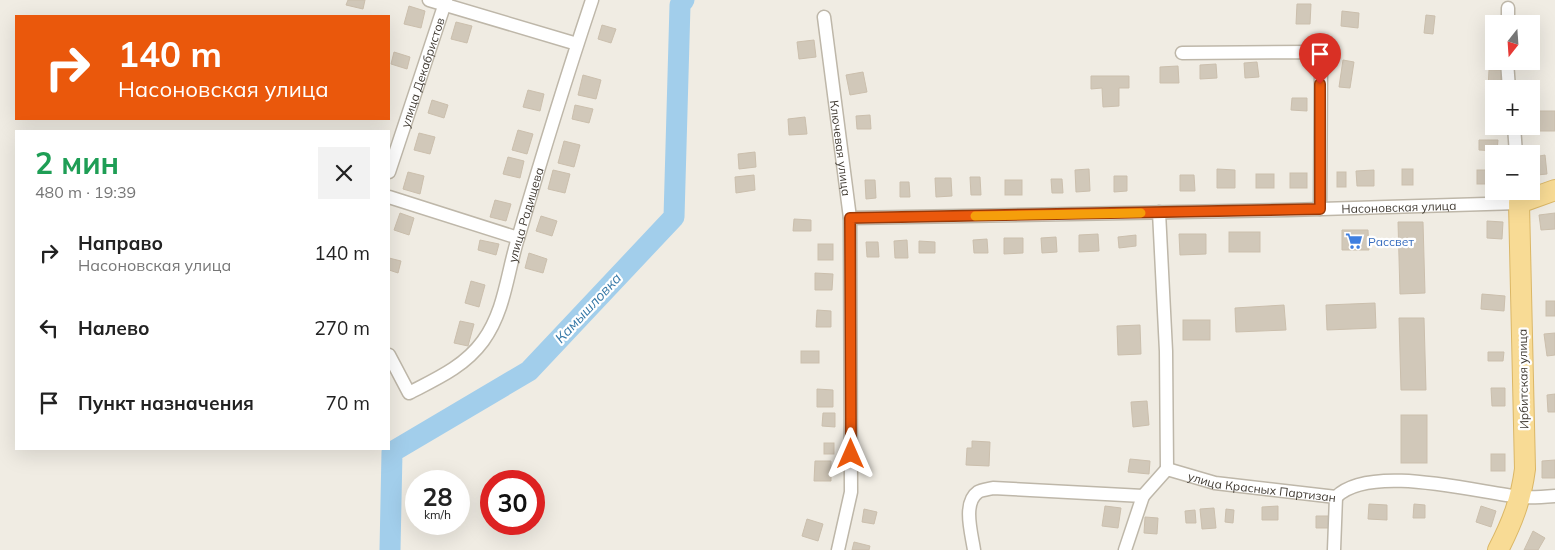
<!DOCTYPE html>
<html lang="ru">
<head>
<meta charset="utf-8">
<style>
	body { margin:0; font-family:Mulish,sans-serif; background:#f2f2f2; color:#222; height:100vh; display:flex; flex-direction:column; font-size:19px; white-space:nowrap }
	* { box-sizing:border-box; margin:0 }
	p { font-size:16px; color:#767676 }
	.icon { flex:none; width:28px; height:28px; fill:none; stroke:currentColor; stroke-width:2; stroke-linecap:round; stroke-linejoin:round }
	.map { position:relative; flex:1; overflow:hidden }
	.side { position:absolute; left:15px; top:130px; width:375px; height:320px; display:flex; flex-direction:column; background:#fff; border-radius:0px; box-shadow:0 5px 20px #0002 }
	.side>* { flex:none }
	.top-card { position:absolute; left:15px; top:15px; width:375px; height:105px; border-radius:0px; box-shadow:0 5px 20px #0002; background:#ea580c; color:#fff; overflow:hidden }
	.needle { width:32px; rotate:197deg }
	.buttons { position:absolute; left:1485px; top:15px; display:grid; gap:10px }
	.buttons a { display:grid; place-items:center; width:55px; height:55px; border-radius:0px; background:#fff; box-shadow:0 5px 20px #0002; font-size:25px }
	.speed { position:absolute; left:405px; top:470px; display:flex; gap:10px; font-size:25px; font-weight:700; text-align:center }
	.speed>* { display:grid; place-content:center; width:65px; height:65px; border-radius:50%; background:#fff; box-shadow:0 5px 20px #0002; line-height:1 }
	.speed small { font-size:12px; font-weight:400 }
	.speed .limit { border:8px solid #d22; background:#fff; color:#111 }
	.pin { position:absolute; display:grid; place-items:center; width:42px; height:42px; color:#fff; margin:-51px -21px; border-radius:50% 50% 50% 0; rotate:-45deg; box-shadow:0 0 5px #0007 }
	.pin .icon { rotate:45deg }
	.me { position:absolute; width:55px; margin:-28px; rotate:0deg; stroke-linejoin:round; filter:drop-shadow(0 0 4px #0008) }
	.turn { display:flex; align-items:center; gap:18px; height:105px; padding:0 20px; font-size:22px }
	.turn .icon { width:65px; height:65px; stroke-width:2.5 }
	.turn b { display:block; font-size:35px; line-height:42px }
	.round { display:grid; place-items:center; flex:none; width:52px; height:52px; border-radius:0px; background:#f2f2f2 }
	.overview { display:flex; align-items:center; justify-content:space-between; height:85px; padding:0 20px }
	h1 { font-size:30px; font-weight:700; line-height:38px; color:#1e9e55 }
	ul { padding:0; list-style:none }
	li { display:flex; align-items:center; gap:15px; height:75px; padding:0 20px }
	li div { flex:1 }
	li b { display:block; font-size:19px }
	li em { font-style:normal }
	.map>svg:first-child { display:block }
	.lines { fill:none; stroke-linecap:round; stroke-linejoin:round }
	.river { stroke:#a2ceeb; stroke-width:21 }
	.building { fill:#d1c8b9; stroke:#cbbfad }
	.street-casing { stroke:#beb7a9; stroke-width:15 }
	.primary-casing { stroke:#dbb766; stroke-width:22 }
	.street { stroke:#fff; stroke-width:12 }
	.primary { stroke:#f8db95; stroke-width:20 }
	.route-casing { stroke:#983908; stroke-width:12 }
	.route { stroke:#ea580c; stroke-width:9 }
	.slow { stroke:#f59e0b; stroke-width:9 }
	.labels { text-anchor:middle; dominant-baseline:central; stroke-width:4.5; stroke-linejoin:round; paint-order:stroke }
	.street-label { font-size:12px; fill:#423c34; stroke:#fff }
	.shop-label { font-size:12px; fill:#366cbe; stroke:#fff; text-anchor:start }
	.water-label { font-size:14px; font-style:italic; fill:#3477a6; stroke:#fff }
</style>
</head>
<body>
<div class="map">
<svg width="1555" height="550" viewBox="0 0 1555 550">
	<rect width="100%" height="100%" fill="#f0ece3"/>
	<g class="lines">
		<!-- river -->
		<polyline class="river" points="390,550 392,452 529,371 674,217 680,5 684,0"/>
	</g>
	<!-- building -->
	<g class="building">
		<polygon points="348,0 365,0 363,9 346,5"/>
		<polygon points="1297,4 1311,4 1310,24 1296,24"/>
		<polygon points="409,6 425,11 421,28 404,24"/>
		<polygon points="1342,11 1359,13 1358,28 1341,26"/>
		<polygon points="1426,15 1435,16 1433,34 1424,33"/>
		<polygon points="456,22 472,26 467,43 451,39"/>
		<polygon points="1487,22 1502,23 1494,24 1494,48 1486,47"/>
		<polygon points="602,25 616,29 611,43 598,39"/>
		<polygon points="814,40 816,57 799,59 797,42"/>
		<polygon points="394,52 410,57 407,69 391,64"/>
		<polygon points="1343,60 1354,62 1350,88 1339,87"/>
		<polygon points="1257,62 1259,77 1245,78 1244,63"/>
		<polygon points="1216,64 1217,78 1200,79 1200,65"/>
		<polygon points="1178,66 1179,83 1160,83 1160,67"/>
		<polygon points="1489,70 1501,70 1500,89 1488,88"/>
		<polygon points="863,72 867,92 850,95 846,75"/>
		<polygon points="583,75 601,80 596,99 578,95"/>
		<polygon points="1091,76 1129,76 1129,88 1119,88 1119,106 1103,107 1102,88 1091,89"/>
		<polygon points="528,90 544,94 540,111 523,107"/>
		<polygon points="1292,98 1307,98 1307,111 1291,110"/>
		<polygon points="432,100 448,105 444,118 428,113"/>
		<polygon points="575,105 593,109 589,123 572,119"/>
		<polygon points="1537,111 1555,111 1555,131 1536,131"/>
		<polygon points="870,115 871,129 857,129 856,116"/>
		<polygon points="805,117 807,134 789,135 788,119"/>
		<polygon points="518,130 533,134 527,154 512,150"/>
		<polygon points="419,133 435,137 430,154 414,150"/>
		<polygon points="1479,140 1498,140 1497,151 1479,150"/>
		<polygon points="564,141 580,145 574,167 558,163"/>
		<polygon points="755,152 756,167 739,169 738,154"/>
		<polygon points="1545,155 1547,174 1537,175 1534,157"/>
		<polygon points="508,157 524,161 520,178 503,174"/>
		<polygon points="1089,169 1090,191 1076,192 1075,170"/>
		<polygon points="1217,169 1235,170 1235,188 1217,188"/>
		<rect x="1402" y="169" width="11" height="16"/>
		<polygon points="553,170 570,174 565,193 548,189"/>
		<polygon points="1374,170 1374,186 1357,186 1356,171"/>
		<rect x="1477" y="170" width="17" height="14"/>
		<polygon points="408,172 424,176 420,194 403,189"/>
		<rect x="1337" y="172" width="9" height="15"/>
		<rect x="1290" y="173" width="17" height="15"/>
		<rect x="1256" y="174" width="18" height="14"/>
		<polygon points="754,175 755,190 736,193 735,177"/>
		<polygon points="1180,175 1194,175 1195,191 1180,191"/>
		<polygon points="1114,176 1127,176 1127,191 1114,192"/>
		<polygon points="970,177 980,177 981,195 971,195"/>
		<polygon points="935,178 951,178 952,196 936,197"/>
		<polygon points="1051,179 1062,179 1063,193 1052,193"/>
		<polygon points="865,180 875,180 876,198 866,199"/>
		<rect x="1005" y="180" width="17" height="15"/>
		<polygon points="900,182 909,182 910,197 900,197"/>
		<polygon points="495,200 511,204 506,221 490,217"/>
		<polygon points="400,213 414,218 409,235 394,230"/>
		<polygon points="1555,213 1555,229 1541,230 1539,215"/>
		<polygon points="541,216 557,221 552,236 536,231"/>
		<polygon points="794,219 811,220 811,231 793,231"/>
		<polygon points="1487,221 1503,222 1502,239 1487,238"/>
		<polygon points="1398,222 1423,222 1425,293 1400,294"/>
		<polygon points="1342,230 1368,230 1369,250 1342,250"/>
		<rect x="1229" y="232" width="31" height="20"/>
		<polygon points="1098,234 1099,251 1079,252 1079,235"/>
		<polygon points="1179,234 1206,234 1206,254 1180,255"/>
		<polygon points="1136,235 1136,246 1119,248 1118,237"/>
		<polygon points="1056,237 1057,252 1042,253 1041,238"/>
		<polygon points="1004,238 1023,238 1023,253 1004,254"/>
		<polygon points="987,239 988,253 974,253 973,240"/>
		<polygon points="480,240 499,244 496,255 478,250"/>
		<polygon points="907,240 908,258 895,258 894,241"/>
		<polygon points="919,241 935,242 935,253 919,253"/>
		<polygon points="866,242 878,242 879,257 867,257"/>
		<rect x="818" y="244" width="15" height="16"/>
		<polygon points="529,253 547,259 543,273 525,268"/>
		<polygon points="389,258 401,261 398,273 389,270"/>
		<polygon points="815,273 833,274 832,290 815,290"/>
		<polygon points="471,281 485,285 479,307 465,303"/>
		<polygon points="1482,294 1505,296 1504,311 1481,309"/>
		<rect x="1546" y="301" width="9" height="15"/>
		<polygon points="1375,303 1376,328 1327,330 1326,305"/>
		<polygon points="1284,305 1286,330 1236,332 1235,308"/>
		<polygon points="817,310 831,311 831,327 816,327"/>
		<polygon points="1399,318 1424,318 1426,390 1401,390"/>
		<rect x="1183" y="320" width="27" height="20"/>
		<polygon points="460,321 474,324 468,346 454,343"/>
		<polygon points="1140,325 1141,354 1118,355 1117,326"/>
		<polygon points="1555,333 1555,355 1547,356 1544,334"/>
		<rect x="801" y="351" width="18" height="12"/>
		<polygon points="1488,352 1504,352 1503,361 1488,361"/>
		<polygon points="1491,388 1505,388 1505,406 1492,406"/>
		<polygon points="817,389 833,390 833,407 817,407"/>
		<polygon points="1555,394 1555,412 1548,412 1547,395"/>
		<polygon points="1147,401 1149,425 1133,427 1131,402"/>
		<polygon points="823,413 835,413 835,427 822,426"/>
		<rect x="1401" y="415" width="26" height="48"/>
		<polygon points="972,441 990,442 989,466 966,465 967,448 972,448"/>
		<rect x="824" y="443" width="10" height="11"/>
		<rect x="1491" y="454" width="14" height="17"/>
		<polygon points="1130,459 1150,461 1149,474 1128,472"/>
		<polygon points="1555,460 1555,478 1542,478 1542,461"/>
		<polygon points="815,461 831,461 831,481 814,481"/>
		<polygon points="1369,504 1387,505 1387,520 1368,519"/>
		<polygon points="1414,504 1425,505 1425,518 1413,518"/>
		<polygon points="1105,506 1121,508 1118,528 1102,526"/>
		<polygon points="1278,506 1278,520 1262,520 1262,507"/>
		<polygon points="1481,506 1496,511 1491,527 1476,522"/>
		<polygon points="1214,508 1216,528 1202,529 1200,509"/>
		<polygon points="864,509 877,512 874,524 862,522"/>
		<polygon points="1226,509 1234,510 1233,523 1225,522"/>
		<polygon points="1195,510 1196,523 1186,523 1185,511"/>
		<polygon points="1316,516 1330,516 1329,528 1316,528"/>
		<polygon points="1145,517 1158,518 1157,534 1144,533"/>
		<polygon points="807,519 823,524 818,541 802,536"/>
		<polygon points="1533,531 1545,538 1538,550 1524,550"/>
		<polygon points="854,542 870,546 869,550 852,550"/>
	</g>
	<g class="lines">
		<!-- street casing -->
		<g class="street-casing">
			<g id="street">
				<polyline points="429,0 577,44"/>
				<path id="s1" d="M824,17L850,218L851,492L838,550"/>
				<polyline points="1508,24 1508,8"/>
				<polyline points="1182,53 1311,52 1321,67 1320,209"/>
				<polyline points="1507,61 1509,89"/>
				<polyline points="1514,126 1516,154"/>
				<path id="s2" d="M389,172L446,0"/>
				<polyline points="389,197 518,238"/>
				<polyline points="1159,212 1166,351 1167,469"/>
				<path id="s3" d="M850,218L1288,210L1519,203L1518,191"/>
				<path id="s4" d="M389,355L409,393C436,379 464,367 483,341C506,309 507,271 519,235C542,156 566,78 592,0"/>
				<path id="s5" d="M974,550C972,535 962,503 978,492C981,490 989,489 993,488L1143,496L1167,469L1215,483L1336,497C1370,463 1475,492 1520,497C1532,498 1544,497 1555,496"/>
				<polyline points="1125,550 1143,496"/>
				<polyline points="1334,550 1336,497"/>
			</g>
		</g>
		<!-- primary casing -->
		<g class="primary-casing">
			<path id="primary" d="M1498,550C1512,523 1521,500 1525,469L1519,203L1555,190"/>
		</g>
		<!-- street -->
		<use href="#street" class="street"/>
		<!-- primary -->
		<use href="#primary" class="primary"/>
	</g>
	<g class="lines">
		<!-- route casing -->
		<g class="route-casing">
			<polyline id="route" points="851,454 850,218 1320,209 1320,84"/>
		</g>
		<!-- route -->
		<use href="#route" class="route"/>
		<!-- slow -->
		<polyline class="slow" points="975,216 1141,213"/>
	</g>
	<!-- icons -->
	<defs>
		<g id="supermarket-bare" transform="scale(1.35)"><path d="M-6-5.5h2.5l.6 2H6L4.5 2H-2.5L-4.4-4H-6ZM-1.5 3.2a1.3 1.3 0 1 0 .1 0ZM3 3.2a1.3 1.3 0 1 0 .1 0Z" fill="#3f7fe0" stroke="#fff" stroke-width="2.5" paint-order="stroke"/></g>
	</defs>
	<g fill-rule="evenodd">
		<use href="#supermarket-bare" x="1354" y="241"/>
	</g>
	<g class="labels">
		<!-- street labels -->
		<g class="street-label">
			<text stroke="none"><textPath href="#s2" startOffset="105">улица Декабристов</textPath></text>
			<text stroke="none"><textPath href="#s1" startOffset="132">Ключевая улица</textPath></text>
			<text stroke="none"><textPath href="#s3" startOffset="549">Насоновская улица</textPath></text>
			<text stroke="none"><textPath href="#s4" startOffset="268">улица Радищева</textPath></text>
			<text transform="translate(1523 379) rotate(-91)">Ирбитская улица</text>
			<text stroke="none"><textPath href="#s5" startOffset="360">улица Красных Партизан</textPath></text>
		</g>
		<!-- shop labels -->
		<g class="shop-label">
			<text x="1368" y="241">Рассвет</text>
		</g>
		<!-- water labels -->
		<g class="water-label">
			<text transform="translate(588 308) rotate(-47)">Камышловка</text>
		</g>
	</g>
</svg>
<div class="buttons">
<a><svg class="needle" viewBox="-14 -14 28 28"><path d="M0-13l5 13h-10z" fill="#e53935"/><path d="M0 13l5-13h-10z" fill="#767676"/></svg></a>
<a>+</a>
<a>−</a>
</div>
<div class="speed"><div>28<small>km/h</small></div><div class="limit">30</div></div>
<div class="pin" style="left:1320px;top:84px;background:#d93025"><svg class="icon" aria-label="arrive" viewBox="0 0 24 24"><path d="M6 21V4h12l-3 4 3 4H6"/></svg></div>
<svg class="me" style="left:851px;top:454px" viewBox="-20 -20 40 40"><path d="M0-17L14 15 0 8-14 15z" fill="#ea580c" stroke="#fff" stroke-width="4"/></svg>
<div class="top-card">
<div class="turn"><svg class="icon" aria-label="right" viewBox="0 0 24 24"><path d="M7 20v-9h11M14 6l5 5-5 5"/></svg><div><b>140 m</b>Насоновская улица</div></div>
</div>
<section class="side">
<div class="overview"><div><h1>2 мин</h1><p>480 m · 19:39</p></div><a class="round"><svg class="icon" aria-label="close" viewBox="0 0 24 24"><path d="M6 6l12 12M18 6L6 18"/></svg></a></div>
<ul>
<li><svg class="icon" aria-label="right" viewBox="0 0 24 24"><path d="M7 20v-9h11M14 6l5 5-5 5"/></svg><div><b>Направо</b><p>Насоновская улица</p></div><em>140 m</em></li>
<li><svg class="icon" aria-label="left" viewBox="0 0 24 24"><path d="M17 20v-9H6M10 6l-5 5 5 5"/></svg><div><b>Налево</b></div><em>270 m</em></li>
<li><svg class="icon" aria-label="arrive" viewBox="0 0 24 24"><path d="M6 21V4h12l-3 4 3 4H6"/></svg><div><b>Пункт назначения</b></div><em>70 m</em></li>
</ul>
</section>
</div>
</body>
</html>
